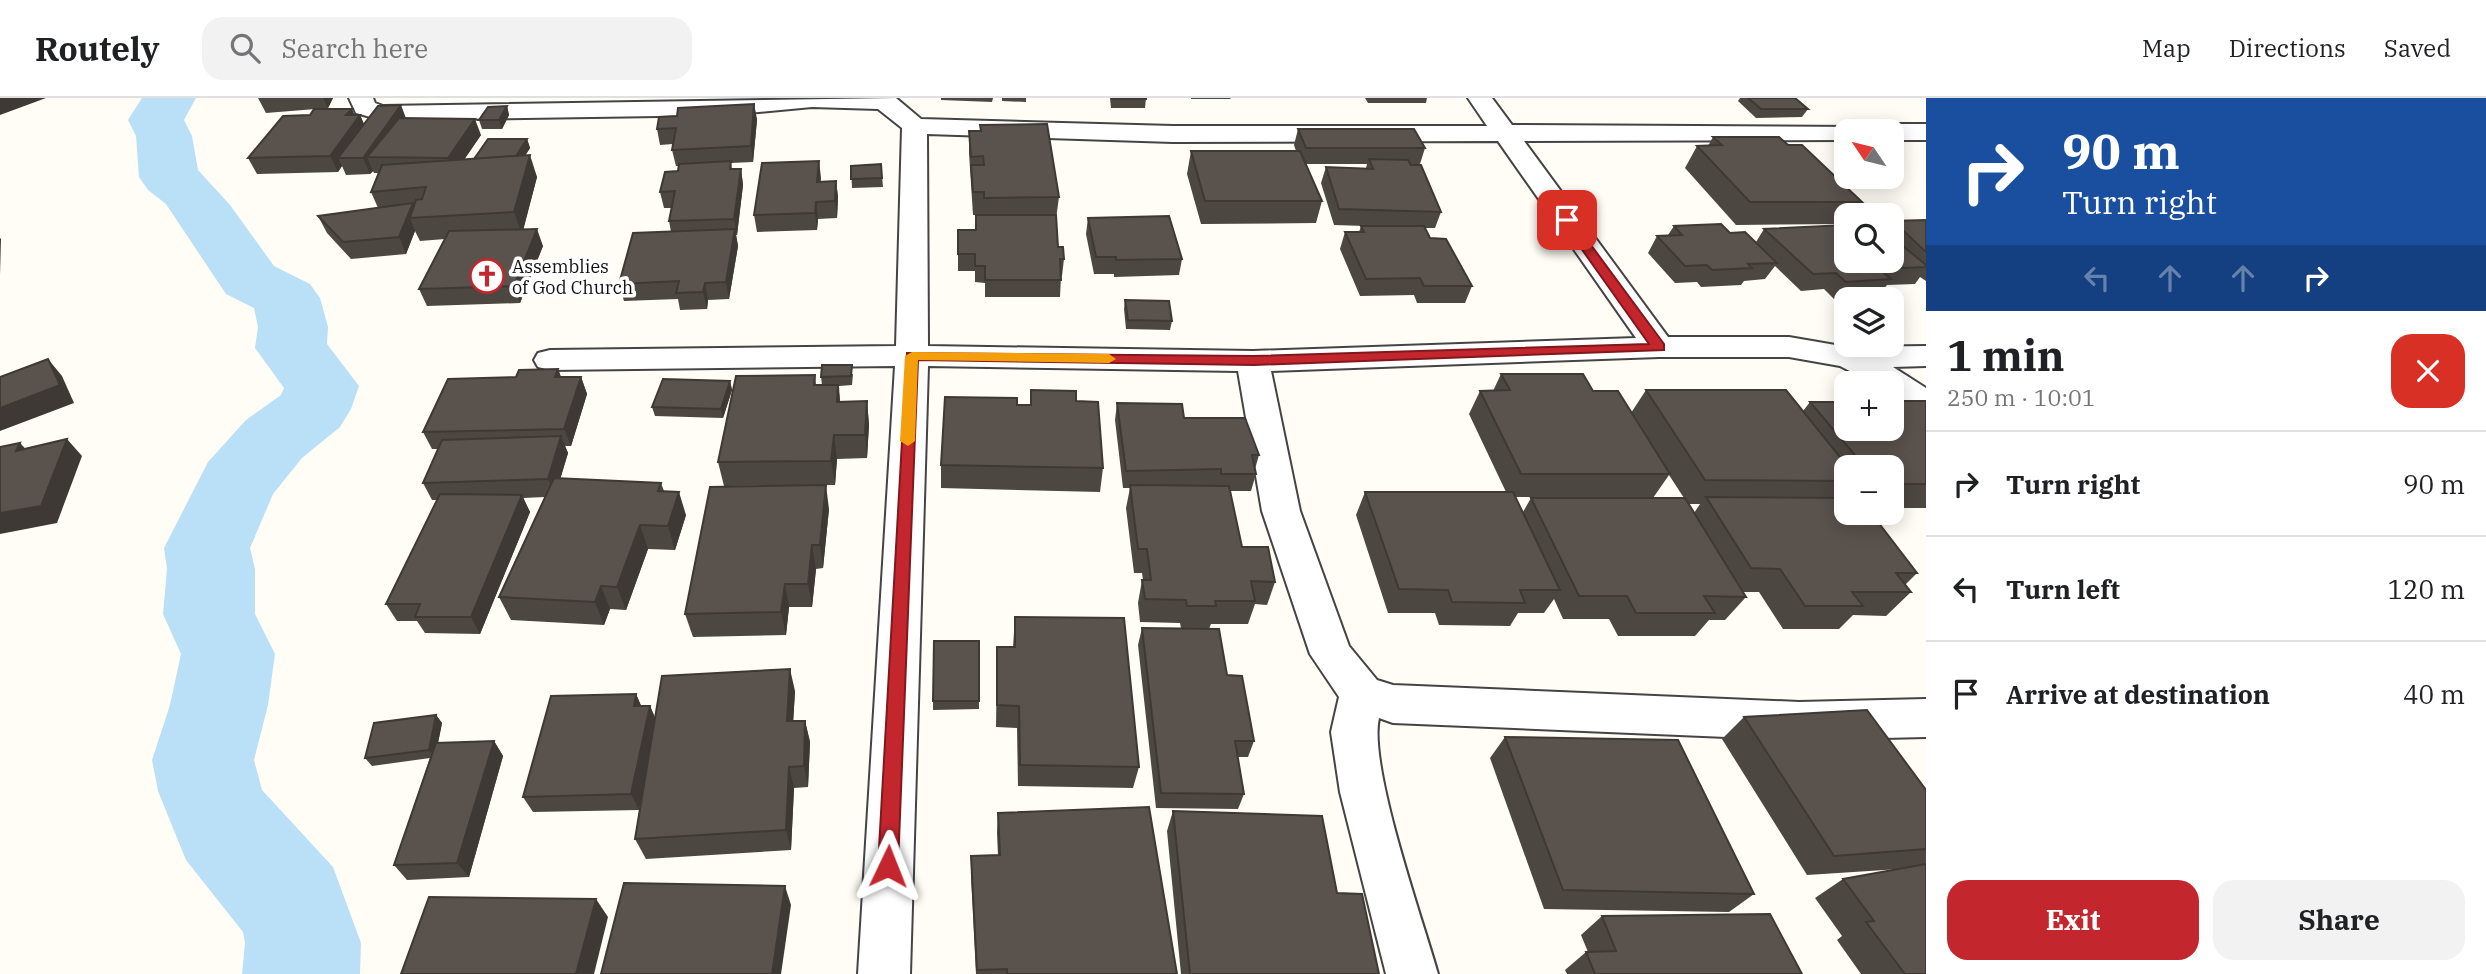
<!DOCTYPE html>
<html lang="en">
<head>
<meta charset="utf-8">
<style>
	body { margin:0; font-family:"IBM Plex Serif",serif; background:#f2f2f2; color:#202124; height:100vh; display:flex; flex-direction:column; font-size:26px; white-space:nowrap }
	* { box-sizing:border-box; margin:0 }
	p { font-size:23px; color:#757577 }
	.icon { flex:none; width:38px; height:38px; fill:none; stroke:currentColor; stroke-width:2; stroke-linecap:round; stroke-linejoin:round }
	.map { position:relative; flex:1; overflow:hidden }
	.sheet { display:flex; flex-direction:column; background:#fff; width:560px }
	.sheet>* { flex:none }
	.guide { background:#1a4fa0; color:#fff; overflow:hidden }
	.needle { width:46px; rotate:305deg }
	.buttons { position:absolute; left:1834px; top:21px; display:grid; gap:14px }
	.buttons a { display:grid; place-items:center; width:70px; height:70px; border-radius:14px; background:#fff; box-shadow:0 4px 18px #0003; font-size:35px }
	.pin { position:absolute; display:grid; place-items:center; width:60px; height:60px; color:#fff; margin:-30px; border-radius:14px; box-shadow:0 4px 10px #0006 }
	.me { position:absolute; width:77px; margin:-38px; rotate:2deg; stroke-linejoin:round; filter:drop-shadow(0 0 5px #0008) }
	.turn { display:flex; align-items:center; gap:24px; height:147px; padding:0 21px; font-size:32px }
	.turn .icon { width:91px; height:91px; stroke-width:2.5 }
	.turn b { display:block; font-size:49px; line-height:60px }
	.lanes { display:flex; align-items:center; height:66px; padding:0 21px; background:#0003; justify-content:center; gap:35px; direction:ltr }
	.lanes .off { opacity:.35 }
	.round { display:grid; place-items:center; flex:none; width:74px; height:74px; border-radius:21px; background:#f2f2f2 }
	.headline { display:flex; align-items:center; justify-content:space-between; height:119px; padding:0 21px }
	h1 { font-size:42px; font-weight:700; line-height:52px }
	.button { display:flex; gap:14px; margin-top:auto; padding:14px 21px }
	.button a { flex:1; height:80px; border-radius:21px; background:#c4262e; color:#fff; font-size:28px; font-weight:700; line-height:80px; text-align:center }
	.button a+a { background:#f2f2f2; color:#202124 }
	ul { padding:0; list-style:none }
	li { display:flex; align-items:center; gap:21px; height:105px; padding:0 21px; border-top:2px solid #e0e0e0 }
	li div { flex:1 }
	li b { display:block; font-size:26px }
	li em { font-style:normal }
	header { display:flex; align-items:center; gap:42px; box-sizing:border-box; height:98px; padding:0 35px; background:#fff; border-bottom:2px solid #e0e0e0 }
	header strong { font-size:33px }
	nav { display:flex; gap:38px; margin-inline-start:auto; font-size:24px }
	.search { width:490px; height:63px; background:#f2f2f2; display:flex; align-items:center; gap:18px; box-sizing:border-box; padding:0 24px; border-radius:21px; color:#757577; font-size:26px }
	main { display:flex; flex:1; min-height:0 }
	.map>svg:first-child { display:block }
	.lines { fill:none; stroke-linecap:round; stroke-linejoin:round }
	.river { fill:#b9e0f7; fill-rule:evenodd }
	.street-casing { stroke:#444; stroke-width:4 }
	.street { fill:#fff; fill-rule:evenodd }
	.wall { fill:#4d4742; fill-rule:evenodd }
	.shaded-wall { fill:#3f3936 }
	.building { fill:#5a524d; stroke:#3f3936; stroke-width:2 }
	.route { fill:#c4262e; stroke:#7f191e; stroke-width:2 }
	.slow { fill:#f59e0b }
	.labels { text-anchor:middle; dominant-baseline:central; stroke-width:7; stroke-linejoin:round; paint-order:stroke }
	.far-poi-label { font-size:18px; fill:#111; stroke:#fff; text-anchor:start }
</style>
</head>
<body>
<header>
<strong>Routely</strong>
<div class="search"><svg class="icon" aria-label="search" viewBox="0 0 24 24"><circle cx="10" cy="10" r="6"/><path d="M15 15l6 6"/></svg>Search here</div>
<nav><a>Map</a><a>Directions</a><a>Saved</a></nav>
</header>
<main>
<div class="map">
<svg width="1926" height="876" viewBox="0 0 1926 876">
	<rect width="100%" height="100%" fill="#fffdf5"/>
	<g class="lines">
		<!-- river -->
		<polygon class="river" points="142,0 196,0 184,22 192,38 198,72 230,107 274,168 310,186 320,200 328,229 327,246 359,288 351,311 340,329 302,360 273,396 250,450 255,471 255,516 275,556 268,607 254,662 262,692 333,769 361,845 360,876 242,876 245,845 243,834 186,762 158,693 152,662 170,607 181,556 163,516 167,471 164,450 208,364 246,322 281,297 284,290 255,250 258,229 254,210 226,196 166,106 148,92 139,79 136,38 128,22"/>
		<!-- street casing -->
		<g class="street-casing">
			<g id="street">
				<path d="M349,0H373L375,5L383,8L896,0L921,21L1173,28H1487L1468,0H1492L1512,27L1855,29L1858,33H1846V42L1524,43L1668,239H1789L1847,249L1926,248V268L1893,269L1926,290V318L1914,315L1892,298V285H1873L1840,268L1789,259H1659L1271,273L1300,413L1349,548L1377,582L1393,587L1799,604L1926,601V639L1799,642L1393,625L1379,620C1368,668 1423,822 1438,876H1386L1340,694L1331,634L1339,599L1310,556L1262,413L1238,273L928,268L910,876H858L895,268L550,272L538,269L534,262L538,255L550,252L896,248L902,30L878,11L812,9L727,17L381,22L356,15ZM927,36L1173,44L1498,43L1636,240L1253,253L928,248Z"/>
				<polygon points="1892,26 1926,26 1926,42 1892,42 1892,33 1880,33"/>
			</g>
		</g>
		<!-- street -->
		<use href="#street" class="street"/>
	</g>
	<!-- wall -->
	<g class="wall">
		<polygon points="258,0 333,0 328,10 266,15"/>
		<polygon points="941,0 993,0 992,4 941,2"/>
		<polygon points="1002,0 1026,0 1026,4 1002,3"/>
		<polygon points="1110,0 1146,0 1145,10 1111,10"/>
		<polygon points="1191,0 1231,0 1230,1 1191,1"/>
		<polygon points="1365,0 1427,0 1426,5 1368,5"/>
		<polygon points="1740,0 1795,0 1808,11 1802,19 1756,20 1738,3"/>
		<polygon points="754,6 757,22 753,64 731,65 732,71 741,71 743,87 737,137 736,137 738,148 729,201 708,202 707,211 680,212 678,201 624,203 619,186 671,134 669,123 672,110 664,110 660,94 678,73 679,68 676,68 672,52 673,46 660,47 657,31"/>
		<polygon points="507,8 509,17 502,31 482,31 479,22"/>
		<polygon points="354,17 360,17 364,26 406,20 481,37 464,62 474,61 527,41 530,50 525,58 537,79 523,131 543,148 520,205 427,208 419,191 445,141 420,143 415,133 406,156 351,161 327,135 318,118 378,110 371,94 378,75 374,75 373,73 370,76 346,77 342,68 338,74 257,76 248,60"/>
		<polygon points="1298,31 1425,50 1420,66 1410,66 1441,114 1435,130 1425,130 1430,140 1472,188 1465,205 1417,205 1414,197 1360,198 1340,151 1345,134 1359,134 1361,128 1365,128 1334,127 1321,85 1326,69 1366,70 1367,66 1306,66 1322,103 1316,125 1201,126 1187,76 1191,53 1296,53 1294,47"/>
		<polygon points="969,33 1059,99 1056,121 1058,149 1064,161 1062,178 1061,178 1060,199 985,199 985,185 975,184 975,173 958,173 958,132 976,132 983,117 973,117 969,55"/>
		<polygon points="1713,39 1788,47 1862,104 1853,117 1846,117 1846,126 1736,127 1685,70 1697,48 1708,48"/>
		<polygon points="819,63 820,83 836,83 838,99 837,120 818,121 817,132 757,134 754,117"/>
		<polygon points="881,66 883,89 852,90 851,68"/>
		<polygon points="1088,120 1182,161 1179,177 1114,179 1114,176 1094,176 1086,136"/>
		<polygon points="1926,122 1926,183 1920,179 1915,186 1887,187 1878,198 1834,201 1824,191 1801,193 1775,168 1765,181 1744,183 1741,187 1701,189 1697,184 1675,185 1648,155 1657,138 1668,137 1674,128 1730,135 1756,144 1764,131 1892,163 1892,124 1893,123"/>
		<polygon points="1125,202 1172,223 1170,232 1126,231 1124,211"/>
		<polygon points="558,271 561,279 581,279 587,296 571,348 565,348 568,355 560,381 661,385 664,393 686,417 675,452 648,451 626,512 610,511 604,527 511,522 499,499 545,399 523,400 530,414 480,536 425,535 417,523 397,523 386,506 437,402 432,402 423,385 438,351 432,351 423,334 516,279"/>
		<polygon points="853,276 852,287 839,288 840,304 867,303 869,327 867,360 837,361 835,387 724,388 718,364 815,277 816,287 822,287 821,279"/>
		<path d="M1501,276L1593,293L1631,315L1646,292L1803,313L1810,304L1926,303V410H1892V369H1846V397L1844,400L1917,475L1905,487L1911,494L1886,518L1853,517L1839,531H1783L1759,494H1742L1746,499L1725,522H1709L1695,538H1618L1609,521H1563L1554,501L1544,515H1518L1510,528L1439,527L1435,515H1388L1356,417L1365,394H1506L1469,316L1480,293H1493ZM1669,377L1684,400H1531L1523,414L1515,399L1653,400ZM1688,406H1700L1694,415Z"/>
		<polygon points="730,283 732,292 723,320 655,318 652,309"/>
		<polygon points="1031,292 1076,303 1103,370 1100,394 941,390 941,367 1017,307 1030,307"/>
		<polygon points="1117,305 1184,320 1259,357 1255,371 1256,376 1251,393 1230,393 1242,449 1275,484 1267,507 1255,506 1248,526 1211,526 1209,531 1181,530 1180,525 1140,524 1138,505 1142,482 1143,482 1142,475 1134,475 1126,410 1130,390 1123,390 1115,322"/>
		<polygon points="829,411 823,470 816,471 812,509 789,509 786,537 693,539 685,516"/>
		<polygon points="1015,519 1139,669 1133,690 1018,688 1017,630 996,629 997,549 1013,549"/>
		<polygon points="1142,530 1227,577 1254,643 1248,659 1238,659 1244,696 1238,711 1156,710 1138,547"/>
		<polygon points="979,543 979,611 933,612 933,603"/>
		<polygon points="795,593 793,623 805,623 810,644 808,689 794,690 791,752 646,761 635,741 646,675 639,712 533,714 523,699 636,596 641,608 650,608 655,620"/>
		<polygon points="436,617 442,625 438,645 494,643 503,658 469,779 407,782 394,767 430,660 372,668 365,660"/>
		<polygon points="1744,619 1926,692 1926,876 1861,876 1837,842 1842,838 1815,800 1843,781 1900,771 1807,777 1722,641"/>
		<polygon points="1505,639 1754,796 1729,814 1544,811 1490,660"/>
		<polygon points="1173,713 1337,795 1379,876 1181,876 1167,733"/>
		<polygon points="998,715 1177,876 976,876 971,778 971,758 998,758 997,735"/>
		<polygon points="1602,818 1802,876 1567,876 1565,872 1586,854 1588,854 1581,837"/>
	</g>
	<!-- shaded-wall -->
	<g class="shaded-wall">
		<polygon points="0,0 46,0 0,17"/>
		<polygon points="323,0 333,0 328,10"/>
		<polygon points="754,6 757,22 753,64 751,48"/>
		<polygon points="401,7 407,23 367,59 373,73 370,76 363,60"/>
		<polygon points="507,8 509,17 502,31 499,22"/>
		<polygon points="352,11 357,22 360,17 367,33 338,60 342,68 338,74 330,58 346,17"/>
		<polygon points="475,21 481,37 454,76 448,60"/>
		<polygon points="527,41 530,50 515,73 512,65"/>
		<polygon points="530,57 537,79 522,137 514,114"/>
		<polygon points="819,63 821,80 819,100 817,84"/>
		<polygon points="741,71 743,87 737,137 734,121"/>
		<polygon points="836,83 838,99 837,120 835,103"/>
		<polygon points="816,104 818,121 817,132 815,115"/>
		<polygon points="413,105 419,119 410,120 415,133 406,156 399,139"/>
		<polygon points="537,131 543,148 520,205 514,188"/>
		<polygon points="735,131 738,148 729,201 726,184"/>
		<polygon points="0,140 1,141 0,177"/>
		<polygon points="705,185 708,202 707,211 703,194"/>
		<polygon points="48,261 62,278 74,305 0,333 0,310"/>
		<polygon points="558,271 564,288 555,279"/>
		<polygon points="581,279 587,296 571,348 564,331"/>
		<polygon points="730,283 732,292 723,320 721,311"/>
		<polygon points="838,287 841,310 837,304"/>
		<polygon points="867,303 869,327 867,360 865,337"/>
		<polygon points="834,337 837,361 835,387 831,363"/>
		<polygon points="561,338 568,355 555,399 548,381"/>
		<polygon points="67,341 82,358 57,425 0,436 0,415"/>
		<polygon points="20,345 36,362 16,353"/>
		<polygon points="826,387 829,411 823,470 820,447"/>
		<polygon points="679,394 686,417 675,452 668,428"/>
		<polygon points="522,397 530,414 480,536 471,519"/>
		<polygon points="640,427 648,451 626,512 617,489"/>
		<polygon points="812,447 816,471 812,509 808,486"/>
		<polygon points="785,486 789,509 786,537 781,514"/>
		<polygon points="601,488 610,511 604,527 595,504"/>
		<polygon points="790,571 795,593 792,645 787,623"/>
		<polygon points="636,596 643,612 634,608"/>
		<polygon points="650,608 657,624 639,712 631,696"/>
		<polygon points="436,617 442,625 435,660 429,652"/>
		<polygon points="805,623 810,644 808,689 804,668"/>
		<polygon points="494,643 503,658 469,779 457,765"/>
		<polygon points="789,669 794,690 791,752 786,732"/>
		<polygon points="785,788 791,807 781,876 772,876"/>
		<polygon points="596,801 608,819 594,876 576,876"/>
	</g>
	<!-- building -->
	<g class="building">
		<rect x="1112" y="0" width="34" height="1"/>
		<polygon points="1748,0 1795,0 1808,11 1761,11"/>
		<polygon points="754,6 751,48 672,52 676,30 657,31 659,19 677,18 678,10"/>
		<polygon points="401,7 363,60 338,60 378,8"/>
		<polygon points="507,8 499,22 479,22 488,9"/>
		<polygon points="314,11 352,11 346,17 360,17 330,58 248,60 283,18 310,17"/>
		<polygon points="399,20 475,21 448,60 367,59"/>
		<polygon points="1047,26 1059,99 984,100 984,94 973,94 971,67 984,67 983,58 971,59 969,33 981,33 980,27"/>
		<polygon points="1298,31 1414,31 1425,50 1306,50"/>
		<polygon points="1713,39 1779,39 1788,47 1802,47 1862,104 1750,104 1697,48 1722,47"/>
		<polygon points="488,41 527,41 516,58 474,61"/>
		<polygon points="1191,53 1300,53 1322,103 1205,103"/>
		<polygon points="530,57 514,114 410,120 416,102 422,101 426,89 371,94 382,67"/>
		<polygon points="1369,61 1408,62 1411,67 1421,67 1441,114 1339,111 1326,69 1373,71"/>
		<polygon points="731,63 730,71 741,71 734,121 669,123 675,93 660,94 665,74 678,73 679,66"/>
		<polygon points="819,63 817,84 836,83 835,103 816,104 815,115 754,117 762,65"/>
		<polygon points="881,66 882,80 851,81 851,68"/>
		<polygon points="413,105 399,139 343,144 318,118"/>
		<polygon points="976,117 1056,117 1058,149 1063,149 1064,161 1060,161 1061,182 985,182 985,168 975,168 975,156 958,156 958,132 976,132"/>
		<polygon points="1169,118 1182,161 1116,162 1116,159 1096,159 1088,120"/>
		<polygon points="1926,122 1926,154 1893,123"/>
		<polygon points="1721,126 1730,135 1745,134 1777,165 1748,166 1752,170 1712,172 1707,167 1685,168 1657,138 1682,137 1674,128"/>
		<polygon points="1846,127 1846,163 1892,163 1892,139 1926,167 1926,169 1879,171 1891,181 1846,184 1836,175 1813,176 1764,131"/>
		<polygon points="1361,128 1424,128 1430,140 1446,141 1472,188 1424,188 1420,180 1366,181 1345,134 1364,134"/>
		<polygon points="537,131 514,188 419,191 449,133"/>
		<polygon points="735,131 726,184 705,185 703,194 676,195 679,183 619,186 633,135"/>
		<polygon points="1125,202 1169,203 1172,223 1128,222"/>
		<polygon points="48,261 60,287 0,310 0,279"/>
		<polygon points="822,267 852,267 851,278 821,279"/>
		<polygon points="558,271 555,279 581,279 564,331 423,334 448,281 516,279 519,272"/>
		<polygon points="1501,276 1583,276 1593,293 1618,293 1670,376 1521,376 1480,293 1510,292"/>
		<polygon points="815,277 814,287 838,287 837,304 867,303 865,337 834,337 831,363 718,364 736,278"/>
		<polygon points="663,281 730,283 721,311 652,309"/>
		<polygon points="1031,292 1076,293 1076,303 1098,304 1103,370 941,367 945,299 1017,300 1017,307 1031,307"/>
		<polygon points="1646,292 1786,292 1848,369 1846,369 1846,383 1705,382"/>
		<polygon points="1892,303 1926,303 1926,386 1892,386 1892,369 1865,369 1810,304 1846,304 1846,331 1892,331"/>
		<polygon points="1117,305 1182,306 1184,320 1245,320 1259,357 1252,357 1256,376 1221,376 1221,371 1126,373"/>
		<polygon points="561,338 548,381 423,385 442,342"/>
		<polygon points="67,341 41,408 0,415 0,349 20,345 16,353"/>
		<polygon points="554,380 661,385 658,393 679,394 668,428 640,427 617,489 601,488 595,504 499,499"/>
		<polygon points="826,387 820,447 812,447 808,486 785,486 781,514 685,516 710,389"/>
		<polygon points="1130,387 1229,388 1242,449 1268,449 1275,484 1251,483 1255,503 1215,503 1216,508 1187,508 1186,502 1145,501 1142,482 1151,482 1147,451 1138,451"/>
		<polygon points="1365,394 1513,394 1560,492 1520,492 1525,505 1452,504 1448,492 1399,491"/>
		<polygon points="440,396 522,397 471,519 415,519 420,506 386,506"/>
		<polygon points="1706,399 1846,400 1846,415 1871,415 1917,475 1896,475 1911,494 1852,494 1863,508 1805,508 1780,471 1751,470"/>
		<polygon points="1531,400 1685,400 1746,499 1704,498 1715,515 1636,515 1627,498 1579,498"/>
		<polygon points="1015,519 1124,520 1139,669 1020,667 1019,608 997,607 997,549 1015,549"/>
		<polygon points="1142,530 1219,531 1227,577 1242,578 1254,643 1235,643 1244,696 1161,695"/>
		<polygon points="934,543 979,543 979,603 933,603"/>
		<polygon points="790,571 787,623 805,623 804,668 789,669 786,732 635,741 662,578"/>
		<polygon points="636,596 634,608 650,608 631,696 523,699 551,598"/>
		<polygon points="1867,612 1926,692 1926,751 1834,758 1744,619"/>
		<polygon points="436,617 429,652 365,660 374,625"/>
		<polygon points="1505,639 1678,642 1754,796 1563,792"/>
		<polygon points="494,643 457,765 394,767 436,645"/>
		<polygon points="1149,709 1177,876 1007,876 1007,871 977,872 971,758 1000,757 998,715"/>
		<polygon points="1173,713 1322,718 1337,795 1362,796 1379,876 1190,876"/>
		<polygon points="1926,766 1926,876 1905,876 1866,824 1874,823 1843,781"/>
		<polygon points="624,785 785,788 772,876 601,876"/>
		<polygon points="429,799 596,801 576,876 401,876"/>
		<polygon points="1770,816 1802,876 1595,876 1586,854 1616,853 1602,818"/>
	</g>
	<!-- route -->
	<polygon class="route" points="1563,120 1571,120 1664,246 1664,252 1254,267 918,262 898,768 895,775 888,778 881,775 878,768 907,255 1254,258 1649,246 1561,122"/>
	<!-- slow -->
	<polygon class="slow" points="912,254 1109,256 1116,261 1109,265 918,262 915,343 908,348 900,343 905,258"/>
	<!-- icons -->
	<defs>
		<g id="church-ring" transform="scale(1.75)"><circle r="9.5" fill="#fff" stroke="#c4262e" stroke-width="1.5"/><path d="M-1.2-6h2.4v3.5h3.3v2.4h-3.3V6h-2.4V-.1h-3.3v-2.4h3.3Z" fill="#c4262e"/></g>
	</defs>
	<g fill-rule="evenodd">
		<use href="#church-ring" x="487" y="178"/>
	</g>
	<g class="labels">
		<!-- far-poi labels -->
		<g class="far-poi-label">
			<text x="512" y="168">Assemblies<tspan x="512" dy="21">of God Church</tspan></text>
		</g>
	</g>
</svg>
<div class="buttons">
<a><svg class="needle" viewBox="-14 -14 28 28"><path d="M0-13l5 13h-10z" fill="#e53935"/><path d="M0 13l5-13h-10z" fill="#757577"/></svg></a>
<a><svg class="icon" aria-label="search" viewBox="0 0 24 24"><circle cx="10" cy="10" r="6"/><path d="M15 15l6 6"/></svg></a>
<a><svg class="icon" aria-label="layers" viewBox="0 0 24 24"><path d="M12 4l9 5-9 5-9-5zM3 14l9 5 9-5"/></svg></a>
<a>+</a>
<a>−</a>
</div>
<div class="pin" style="left:1567px;top:122px;background:#d93025"><svg class="icon" aria-label="arrive" viewBox="0 0 24 24"><path d="M6 21V4h12l-3 4 3 4H6"/></svg></div>
<svg class="me" style="left:888px;top:768px" viewBox="-20 -20 40 40"><path d="M0-17L14 15 0 8-14 15z" fill="#c4262e" stroke="#fff" stroke-width="4"/></svg>
</div>
<section class="sheet">
<div class="guide">
<div class="turn"><svg class="icon" aria-label="right" viewBox="0 0 24 24"><path d="M7 20v-9h11M14 6l5 5-5 5"/></svg><div><b>90 m</b>Turn right</div></div>
<div class="lanes"><svg class="icon off" aria-label="left" viewBox="0 0 24 24"><path d="M17 20v-9H6M10 6l-5 5 5 5"/></svg><svg class="icon off" aria-label="ahead" viewBox="0 0 24 24"><path d="M12 20V5M6 11l6-6 6 6"/></svg><svg class="icon off" aria-label="ahead" viewBox="0 0 24 24"><path d="M12 20V5M6 11l6-6 6 6"/></svg><svg class="icon" aria-label="right" viewBox="0 0 24 24"><path d="M7 20v-9h11M14 6l5 5-5 5"/></svg></div>
</div>
<div class="headline"><div><h1>1 min</h1><p>250 m · 10:01</p></div><a class="round" style="background:#d93025;color:#fff"><svg class="icon" aria-label="close" viewBox="0 0 24 24"><path d="M6 6l12 12M18 6L6 18"/></svg></a></div>
<ul>
<li><svg class="icon" aria-label="right" viewBox="0 0 24 24"><path d="M7 20v-9h11M14 6l5 5-5 5"/></svg><div><b>Turn right</b></div><em>90 m</em></li>
<li><svg class="icon" aria-label="left" viewBox="0 0 24 24"><path d="M17 20v-9H6M10 6l-5 5 5 5"/></svg><div><b>Turn left</b></div><em>120 m</em></li>
<li><svg class="icon" aria-label="arrive" viewBox="0 0 24 24"><path d="M6 21V4h12l-3 4 3 4H6"/></svg><div><b>Arrive at destination</b></div><em>40 m</em></li>
</ul>
<div class="button"><a>Exit</a><a>Share</a></div>
</section>
</main>
</body>
</html>
